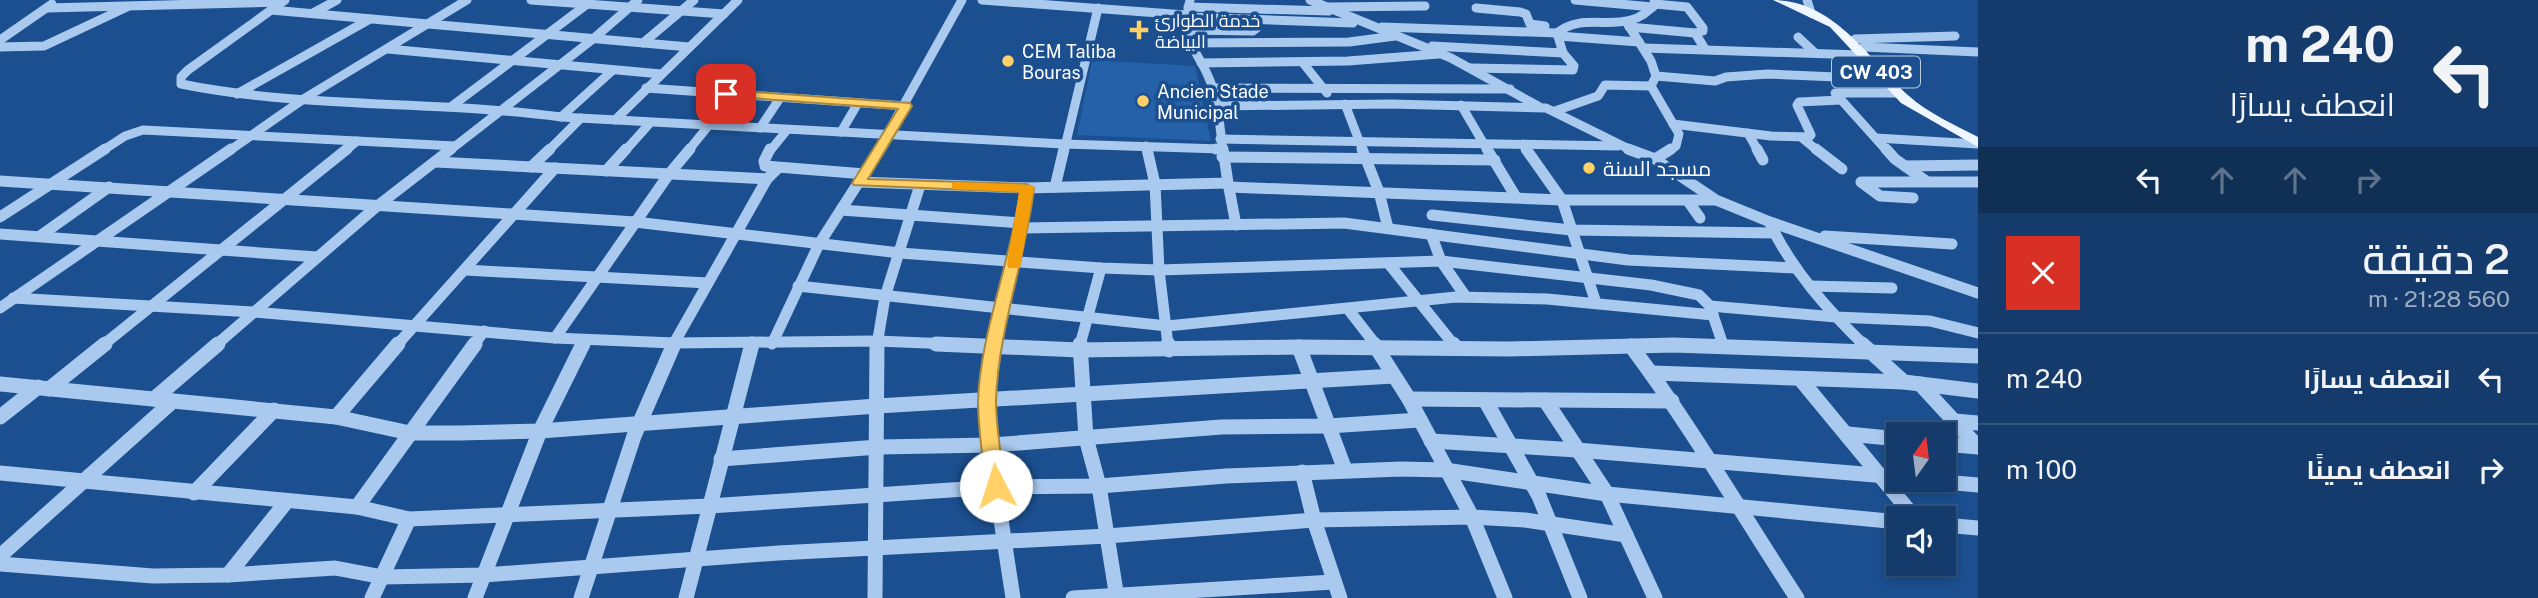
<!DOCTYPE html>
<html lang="ar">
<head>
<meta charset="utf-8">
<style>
	body { margin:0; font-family:"Public Sans",Cairo,sans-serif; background:#214673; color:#f1f3f6; direction:rtl; height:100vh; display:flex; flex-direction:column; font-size:26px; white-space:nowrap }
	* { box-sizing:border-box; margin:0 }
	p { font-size:23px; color:#9dadc1 }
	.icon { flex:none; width:38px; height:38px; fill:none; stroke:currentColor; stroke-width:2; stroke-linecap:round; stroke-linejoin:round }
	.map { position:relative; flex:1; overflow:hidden; direction:ltr }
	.drawer { display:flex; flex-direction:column; background:#143b6b; width:560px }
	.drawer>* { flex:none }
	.guide { background:#143b6b; color:#f1f3f6; overflow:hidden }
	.needle { width:46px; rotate:14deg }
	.buttons { position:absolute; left:1886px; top:422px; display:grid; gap:14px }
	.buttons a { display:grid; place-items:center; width:70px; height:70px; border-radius:0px; background:#143b6b; box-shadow:0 4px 10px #0003,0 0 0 2px #33557e; font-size:35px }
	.pin { position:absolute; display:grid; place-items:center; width:60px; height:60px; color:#fff; margin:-30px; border-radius:14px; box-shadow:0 4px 10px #0006 }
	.me { position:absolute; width:77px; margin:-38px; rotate:355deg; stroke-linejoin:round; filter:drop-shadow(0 0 5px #0008) }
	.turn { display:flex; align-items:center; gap:24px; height:147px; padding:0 28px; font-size:32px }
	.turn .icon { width:91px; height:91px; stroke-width:2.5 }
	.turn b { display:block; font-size:49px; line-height:60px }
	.lanes { display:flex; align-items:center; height:66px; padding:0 28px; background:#0003; justify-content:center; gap:35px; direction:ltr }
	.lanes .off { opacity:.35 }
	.round { display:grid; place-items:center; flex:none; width:74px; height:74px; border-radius:0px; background:#214673 }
	.overview { display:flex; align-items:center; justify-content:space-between; height:119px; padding:0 28px }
	h1 { font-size:42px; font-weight:600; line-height:52px }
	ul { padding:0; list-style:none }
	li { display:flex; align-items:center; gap:21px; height:91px; padding:0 28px; border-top:2px solid #33557e }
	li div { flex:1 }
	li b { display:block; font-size:26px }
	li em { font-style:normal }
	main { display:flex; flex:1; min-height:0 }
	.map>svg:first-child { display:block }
	.green { fill:#2461a8 }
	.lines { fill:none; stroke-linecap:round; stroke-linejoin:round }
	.minor-far2 { stroke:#a9c9ee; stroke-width:9 }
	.minor-far1 { stroke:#a9c9ee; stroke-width:11 }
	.minor { stroke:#a9c9ee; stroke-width:15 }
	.major { fill:#f0f6ff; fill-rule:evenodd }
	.route { fill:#ffd166; stroke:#a68842; stroke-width:2 }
	.slow { fill:#f59e0b }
	.poi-dot { fill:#ffd166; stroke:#1b4f8f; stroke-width:2.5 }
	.labels { text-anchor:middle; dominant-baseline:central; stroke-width:7; stroke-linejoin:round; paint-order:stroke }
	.far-poi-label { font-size:18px; fill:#fff; stroke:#1b4f8f; text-anchor:start }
	.shield { fill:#1b4f8f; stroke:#bbcadd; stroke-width:2 }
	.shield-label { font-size:19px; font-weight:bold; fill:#fff }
	.poi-label { font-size:21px; fill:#fff; stroke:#1b4f8f; text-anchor:start }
</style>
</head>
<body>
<main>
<section class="drawer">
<div class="guide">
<div class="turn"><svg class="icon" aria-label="left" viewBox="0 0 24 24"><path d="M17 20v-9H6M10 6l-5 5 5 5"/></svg><div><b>240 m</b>انعطف يسارًا</div></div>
<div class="lanes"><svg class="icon" aria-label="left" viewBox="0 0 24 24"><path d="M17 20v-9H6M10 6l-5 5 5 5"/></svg><svg class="icon off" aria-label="ahead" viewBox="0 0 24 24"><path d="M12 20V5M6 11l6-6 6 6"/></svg><svg class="icon off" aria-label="ahead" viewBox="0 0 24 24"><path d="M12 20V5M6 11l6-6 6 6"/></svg><svg class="icon off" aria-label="right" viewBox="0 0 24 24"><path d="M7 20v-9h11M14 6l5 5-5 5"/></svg></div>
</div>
<div class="overview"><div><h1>2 دقيقة</h1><p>560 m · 21:28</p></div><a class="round" style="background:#d93025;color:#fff"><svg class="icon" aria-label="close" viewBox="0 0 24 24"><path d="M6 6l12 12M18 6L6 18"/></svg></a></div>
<ul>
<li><svg class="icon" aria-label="left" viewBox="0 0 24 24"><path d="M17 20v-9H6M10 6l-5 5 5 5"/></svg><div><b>انعطف يسارًا</b></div><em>240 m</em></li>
<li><svg class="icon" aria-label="right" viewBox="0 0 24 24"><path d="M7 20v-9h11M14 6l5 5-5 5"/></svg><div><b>انعطف يمينًا</b></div><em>100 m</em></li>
</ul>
</section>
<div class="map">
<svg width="1978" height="598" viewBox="0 0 1978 598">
	<rect width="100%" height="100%" fill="#1b4f8f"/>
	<!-- green -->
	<polygon class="green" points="1092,60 1195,66 1211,141 1077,135"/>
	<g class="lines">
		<!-- minor-far2 -->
		<g class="minor-far2">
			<path d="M285,0L188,70L181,77V84C305,109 435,100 561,117L1064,144L1221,149"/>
			<polyline points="531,0 724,14"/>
			<polyline points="982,0 1186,15"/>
			<path d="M1190,0C1179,47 1199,47 1212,86C1219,106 1220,130 1223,151"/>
			<polyline points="1310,0 1451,58 1538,106"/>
			<polyline points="1575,0 1653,7"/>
			<polyline points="1807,0 1811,13"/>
			<polyline points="1655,4 1687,7 1703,28 1703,31 1695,33 1705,49"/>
			<polyline points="1188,7 1329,11"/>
			<polyline points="1329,7 1425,6"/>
			<polyline points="47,8 281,2"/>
			<polyline points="1476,8 1520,12 1526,14 1530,24 1545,26"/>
			<polyline points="271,10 689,47"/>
			<polyline points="313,13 337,0"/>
			<polyline points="1186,17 1353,23"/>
			<polyline points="1627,23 1651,61 1656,76 1651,86 1679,134 1676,146 1669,151"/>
			<polyline points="1382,27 1557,33"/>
			<polyline points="1629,27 1695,33"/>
			<polyline points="1185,30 1253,31 1257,28 1257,21"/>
			<polyline points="1558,36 1639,42"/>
			<polyline points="1798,37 1814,52"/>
			<polyline points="1855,39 1955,36"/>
			<polyline points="0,40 52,4"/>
			<polyline points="643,43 694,0"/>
			<polyline points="1186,43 1349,42 1395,36"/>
			<polyline points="1432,46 1563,53"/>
			<polyline points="0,47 44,46 127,7"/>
			<polyline points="1863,47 1978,52"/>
			<polyline points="1644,48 1861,55"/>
			<polyline points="388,49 661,74"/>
			<polyline points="1201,63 1348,61 1439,54"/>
			<polyline points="1303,63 1327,93"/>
			<path d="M1470,68L1573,70L1574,66L1563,53L1557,33C1587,8 1626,40 1656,3L1654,0"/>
			<polyline points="1656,76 1715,81 1726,77 1768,74 1883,79"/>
			<polyline points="646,88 906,106"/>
			<polyline points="1213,88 1510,89"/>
			<polyline points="237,94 370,19"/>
			<polyline points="1345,104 1363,151"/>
			<polyline points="1461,105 1488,151"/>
			<polyline points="452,106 590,2"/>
			<polyline points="1216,106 1391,104 1546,108 1633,151"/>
			<polyline points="1555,111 1598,96 1605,85 1651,86"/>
			<polyline points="561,117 613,70"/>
			<polyline points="615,120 738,0"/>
			<polyline points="1673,124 1771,136 1809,137 1811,135 1797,105 1799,102 1841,100"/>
			<polyline points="760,128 780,98"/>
			<polyline points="841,132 858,103"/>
			<polyline points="1748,133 1758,151"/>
			<polyline points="1801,137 1818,151"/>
			<polyline points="1876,138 1978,144"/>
			<polyline points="1220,139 1618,146"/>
			<polyline points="1523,144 1528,151"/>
			<polyline points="1146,146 1147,151"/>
			<polyline points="102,151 125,136 143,130 455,146"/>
			<polyline points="229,151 305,98 467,0"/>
			<polyline points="345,151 357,141"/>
			<polyline points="449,151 593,39 638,0"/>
			<polyline points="548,151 581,118"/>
			<polyline points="625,151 650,123"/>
			<polyline points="688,151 709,125"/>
			<polyline points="770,151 787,130"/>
			<polyline points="878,151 962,0"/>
			<polyline points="1064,151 1098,8"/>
			<polyline points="1887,151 1835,93 1898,93"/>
		</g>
		<!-- minor-far1 -->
		<g class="minor-far1">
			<polyline points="770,149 764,161 765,166 865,174"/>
			<polyline points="1147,149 1155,184 1159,270 1168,345"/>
			<polyline points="1216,149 1221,149"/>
			<polyline points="1362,149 1379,192 1388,228"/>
			<polyline points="1487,149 1516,197"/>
			<polyline points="1526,149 1562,200 1596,303"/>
			<polyline points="1628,149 1655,159 1716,200 1770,222 1978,293"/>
			<polyline points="1757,149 1763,160"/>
			<polyline points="1816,149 1842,169"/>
			<polyline points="1886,149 1895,159 1926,181"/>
			<polyline points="1222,157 1495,160"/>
			<polyline points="1655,159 1671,149"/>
			<polyline points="436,162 767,179"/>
			<polyline points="1905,166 1978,165"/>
			<polyline points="531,167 550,149"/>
			<polyline points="606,171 626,149"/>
			<polyline points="0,181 635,222 900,253 1101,268 1159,270 1441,261 1651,285 1699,295 1710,306"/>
			<polyline points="859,182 1027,188"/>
			<polyline points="1228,183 1236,225"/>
			<polyline points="1055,187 1064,149"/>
			<polyline points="1229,187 1562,200 1715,200"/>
			<polyline points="1913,198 1880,196 1861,182 1978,182"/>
			<polyline points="1688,201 1700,218"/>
			<polyline points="841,210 1022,223"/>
			<polyline points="1432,215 1571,230 1774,233"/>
			<polyline points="0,217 105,149"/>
			<path d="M1771,226C1794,272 1827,309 1864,345"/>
			<polyline points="1022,228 1344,223 1628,260 1796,268"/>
			<polyline points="0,234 317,257"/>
			<polyline points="1431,234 1441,261 1466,297"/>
			<polyline points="40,236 109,187"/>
			<polyline points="1825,236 1952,244"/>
			<polyline points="1389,264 1454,345"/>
			<polyline points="465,270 708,283"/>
			<polyline points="798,286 1167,326 1456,297 1547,299 1713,315"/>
			<polyline points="1810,286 1892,288"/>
			<polyline points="13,298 253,312 555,338 674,343 877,341 975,345"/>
			<polyline points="0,308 231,149"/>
			<polyline points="1348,309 1376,345"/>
			<polyline points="555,338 669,174 690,149"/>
			<polyline points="772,344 819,244 880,149"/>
			<polyline points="103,345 347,149"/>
			<polyline points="216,345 376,207 451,149"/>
			<polyline points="397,345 555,168"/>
			<polyline points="474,345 484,331"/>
			<polyline points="582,345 585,340"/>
			<polyline points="673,345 767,179 777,169"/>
			<polyline points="877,345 885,297 920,185"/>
			<polyline points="995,345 1022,228 1027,188 1228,183 1223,149"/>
			<polyline points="1080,345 1101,268"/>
			<polyline points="1658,345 1685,345"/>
			<polyline points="1723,345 1710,306 1836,317 1930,321 1978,333"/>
		</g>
		<!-- minor -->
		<g class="minor">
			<polyline points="936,344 1079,350 1299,347 1509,349 1674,345 1978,356"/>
			<polyline points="995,344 987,401 996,487 1013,598"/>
			<polyline points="1080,344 1086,438 1099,486 1117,598"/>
			<polyline points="1168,344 1169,350"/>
			<polyline points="1374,344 1409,399 1472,517 1505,598"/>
			<polyline points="1453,344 1455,347"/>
			<polyline points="1862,344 1904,382"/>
			<path d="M1631,346C1691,426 1742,514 1797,598"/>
			<polyline points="1299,347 1345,470"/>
			<polyline points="1653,373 1904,382 1978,391"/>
			<polyline points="1801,380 1915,518"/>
			<polyline points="0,384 336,417 410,433 460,433 540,431 877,406 1394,376"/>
			<polyline points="1920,384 1978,447"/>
			<polyline points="49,389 105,344"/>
			<polyline points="154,399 218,344"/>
			<polyline points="1409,399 1672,401"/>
			<polyline points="1485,400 1539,496 1580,598"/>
			<polyline points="1545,400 1607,494 1655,598"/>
			<polyline points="0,417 38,387"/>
			<polyline points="336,417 398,344"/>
			<polyline points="1955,421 1978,423"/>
			<polyline points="1848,434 1899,439"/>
			<polyline points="1431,441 1577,450 1899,477"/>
			<polyline points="1944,444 1978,447"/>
			<polyline points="721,459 878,447 992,445 1221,427 1328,426 1420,420"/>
			<polyline points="1302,472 1314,520 1340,598"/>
			<polyline points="0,473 357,507 409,519 709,506 996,487 1099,486 1226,476 1401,469 1445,470 1607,494 1899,522"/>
			<polyline points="1922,480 1978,485"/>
			<polyline points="194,493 274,410"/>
			<polyline points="357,507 475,344"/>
			<polyline points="1944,525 1978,528"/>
			<polyline points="0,556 173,401"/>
			<polyline points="0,564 153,576 228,575 335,568 383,577 484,575 778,553 1107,536 1314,520 1472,517 1525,520 1626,535"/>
			<polyline points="228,575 287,501"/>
			<polyline points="372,598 409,519"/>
			<polyline points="475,598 540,431 583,344"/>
			<polyline points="581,598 634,436 674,344"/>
			<polyline points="686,598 752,344"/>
			<polyline points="875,598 877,344"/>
			<polyline points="1073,598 1333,582"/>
		</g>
		<!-- major -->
		<path class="major" d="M1773,0C1834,0 1869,59 1909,96C1928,113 1955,125 1978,137V147L1901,103L1830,27Z"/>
	</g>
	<!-- route -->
	<path class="route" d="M726,90L910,103L912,106L868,179L1027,184L1034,188C1026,258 998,330 996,401C996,429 1002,459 1005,486L1003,492H989L986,486C983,459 978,429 978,401C980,335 1011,260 1020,192L854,185L852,183L898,109L722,96L721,94Z"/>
	<!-- slow -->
	<polygon class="slow" points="957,182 1032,185 1034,188 1020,268 1009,268 1007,265 1019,192 952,189 952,183"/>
	<!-- markers -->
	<g class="poi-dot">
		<path d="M1135.5 19.5h7v7h7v7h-7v7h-7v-7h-7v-7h7z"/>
		<circle cx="1008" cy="61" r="7"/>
		<circle cx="1143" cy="101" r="7"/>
		<circle cx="1589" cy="168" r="7"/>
	</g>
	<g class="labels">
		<!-- far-poi labels -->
		<g class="far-poi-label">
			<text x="1155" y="20">خدمة الطوارئ<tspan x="1155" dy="21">البياضة</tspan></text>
			<text x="1022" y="51">CEM Taliba<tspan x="1022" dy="21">Bouras</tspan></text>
			<text x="1157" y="91">Ancien Stade<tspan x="1157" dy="21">Municipal</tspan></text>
		</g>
		<!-- shield labels -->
		<rect class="shield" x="1832" y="56.5" width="88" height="31" rx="5"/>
		<g class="shield-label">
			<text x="1876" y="72">CW 403</text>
		</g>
		<!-- poi labels -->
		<g class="poi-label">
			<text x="1603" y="168">مسجد السنة</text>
		</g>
	</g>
</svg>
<div class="buttons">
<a><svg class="needle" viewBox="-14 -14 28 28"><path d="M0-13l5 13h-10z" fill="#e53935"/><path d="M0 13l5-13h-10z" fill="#9dadc1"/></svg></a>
<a><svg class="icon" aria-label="sound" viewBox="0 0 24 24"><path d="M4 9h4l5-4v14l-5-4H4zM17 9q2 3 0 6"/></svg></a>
</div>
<div class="pin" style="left:726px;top:94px;background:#d93025"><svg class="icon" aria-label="arrive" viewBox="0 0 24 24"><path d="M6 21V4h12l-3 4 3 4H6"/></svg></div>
<svg class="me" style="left:996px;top:486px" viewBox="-20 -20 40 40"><circle r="19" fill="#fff"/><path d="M0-13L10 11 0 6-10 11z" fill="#ffd166"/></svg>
</div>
</main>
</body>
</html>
